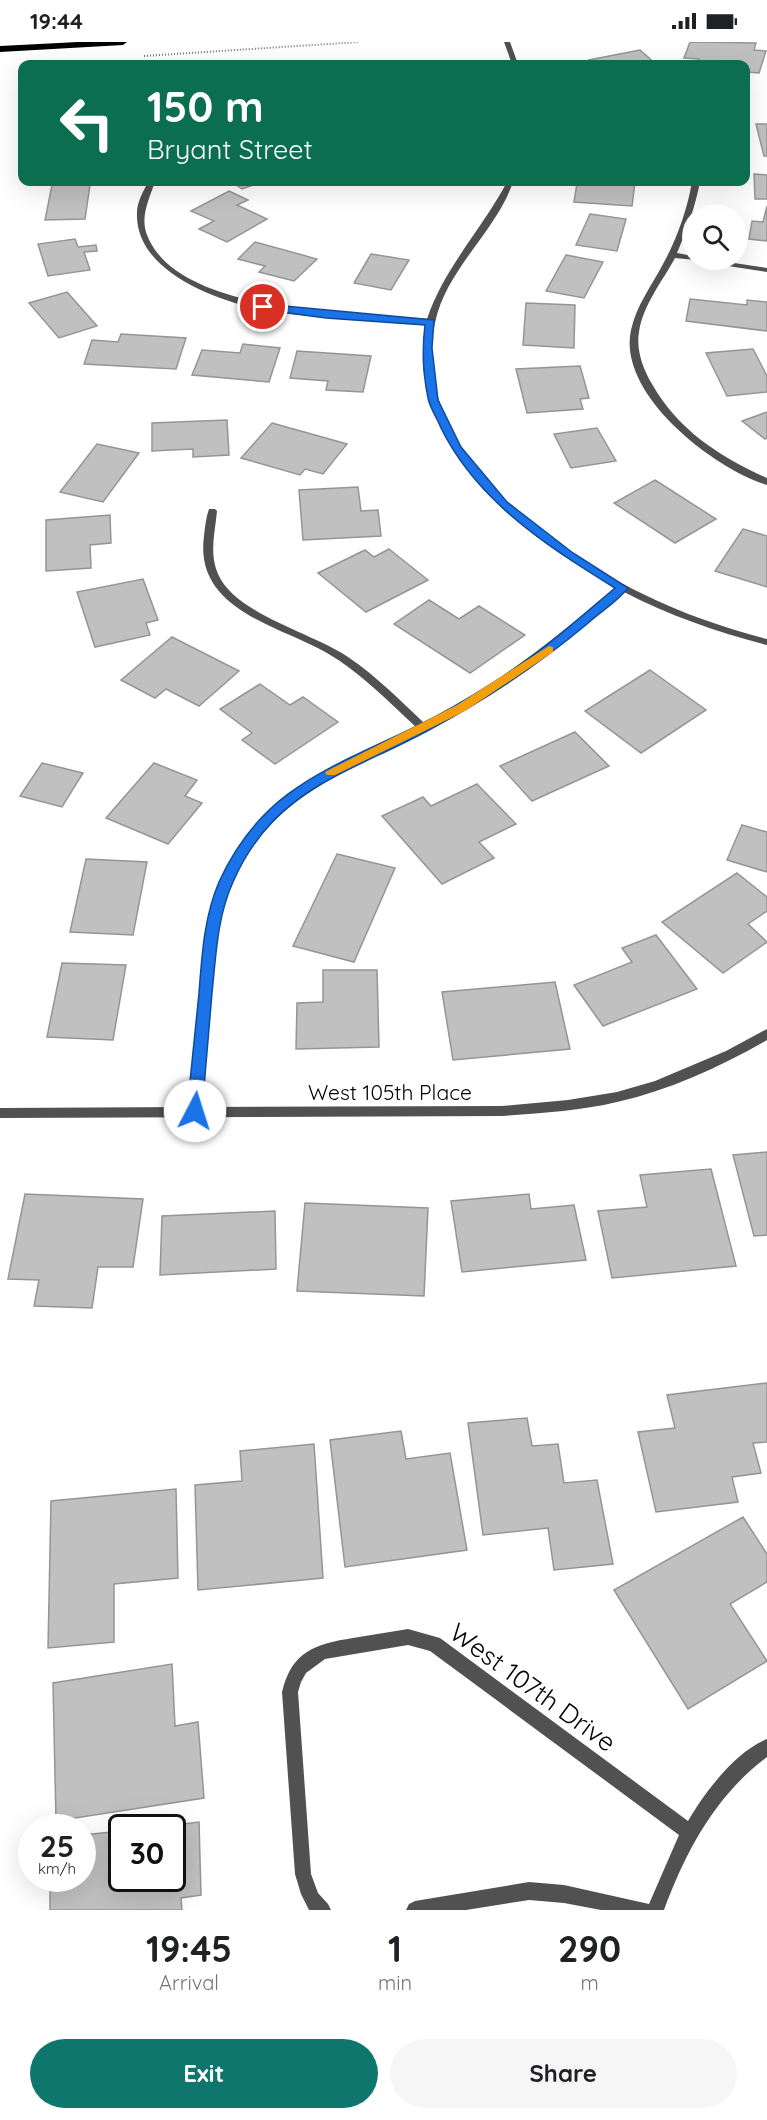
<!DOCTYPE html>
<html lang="en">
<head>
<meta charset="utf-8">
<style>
	body { margin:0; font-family:Quicksand,sans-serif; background:#f6f6f6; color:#202124; height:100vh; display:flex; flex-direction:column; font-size:22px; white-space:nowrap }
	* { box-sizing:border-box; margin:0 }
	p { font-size:20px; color:#757577 }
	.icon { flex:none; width:33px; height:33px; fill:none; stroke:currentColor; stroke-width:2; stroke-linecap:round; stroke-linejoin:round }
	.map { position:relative; height:1868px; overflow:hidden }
	.drawer { display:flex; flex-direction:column; background:#fff; flex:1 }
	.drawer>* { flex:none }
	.hud { position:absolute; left:18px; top:18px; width:732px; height:126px; border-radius:12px; box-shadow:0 6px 24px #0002; background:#0b6e4f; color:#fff; overflow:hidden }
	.fabs { position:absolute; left:682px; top:162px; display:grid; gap:12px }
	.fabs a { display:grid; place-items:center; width:66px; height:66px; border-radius:50%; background:#fff; box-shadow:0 6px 24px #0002; font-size:30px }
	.speed { position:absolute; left:18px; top:1772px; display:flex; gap:12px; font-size:30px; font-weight:700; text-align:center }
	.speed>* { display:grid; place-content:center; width:78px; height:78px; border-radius:50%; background:#fff; box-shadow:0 6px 24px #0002; line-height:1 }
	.speed small { font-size:15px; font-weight:400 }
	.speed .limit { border:3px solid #111; border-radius:9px; background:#fff; color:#111 }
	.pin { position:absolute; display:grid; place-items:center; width:51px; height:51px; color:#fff; margin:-26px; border:3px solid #fff; border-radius:50%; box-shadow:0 2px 6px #0007 }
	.me { position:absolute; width:66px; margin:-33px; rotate:5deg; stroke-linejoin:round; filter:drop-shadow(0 0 4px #0008) }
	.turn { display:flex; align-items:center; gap:21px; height:126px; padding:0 30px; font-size:27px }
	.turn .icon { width:78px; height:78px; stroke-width:2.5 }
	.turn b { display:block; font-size:42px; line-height:51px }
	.eta { display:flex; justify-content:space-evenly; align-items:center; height:102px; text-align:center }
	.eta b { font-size:36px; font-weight:800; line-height:42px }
	.primary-button { display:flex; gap:12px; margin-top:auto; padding:12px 30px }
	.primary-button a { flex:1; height:69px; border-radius:36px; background:#0f766e; color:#fff; font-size:24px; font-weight:800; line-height:69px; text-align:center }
	.primary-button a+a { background:#f6f6f6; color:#202124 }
	.status { display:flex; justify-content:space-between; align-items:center; height:42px; padding:0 30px; background:#fff; direction:ltr }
	.status svg { height:16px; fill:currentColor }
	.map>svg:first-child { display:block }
	.building { fill:#c0c0c0; stroke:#959595; stroke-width:1.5 }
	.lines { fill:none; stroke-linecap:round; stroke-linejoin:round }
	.path { stroke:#737373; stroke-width:2; stroke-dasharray:1 2; stroke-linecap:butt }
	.street { fill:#515151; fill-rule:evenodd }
	.primary { fill:#000; fill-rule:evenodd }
	.route { fill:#1a73e8; stroke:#114b97; stroke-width:1.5 }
	.slow { fill:#f59e0b }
	.labels { text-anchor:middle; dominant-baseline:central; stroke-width:5; stroke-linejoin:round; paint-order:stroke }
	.street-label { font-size:21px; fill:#000; stroke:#fff }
	.near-street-label { font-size:26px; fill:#000; stroke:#fff }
</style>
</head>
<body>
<div class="status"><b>19:44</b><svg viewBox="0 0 49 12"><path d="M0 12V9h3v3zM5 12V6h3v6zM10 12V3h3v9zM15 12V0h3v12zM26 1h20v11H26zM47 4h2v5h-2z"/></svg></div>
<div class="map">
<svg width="767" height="1868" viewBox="0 0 767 1868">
	<rect width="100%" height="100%" fill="#fff"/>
	<!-- building -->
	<g class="building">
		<polygon points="690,0 756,1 754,8 766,9 759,31 746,30 746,22 697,22 699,17 684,16"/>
		<polygon points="640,8 656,22 594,22 589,18"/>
		<polygon points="756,82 767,82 767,114 764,114"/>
		<polygon points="754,132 767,133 767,157 755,157"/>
		<polygon points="232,140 262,140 242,147"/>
		<polygon points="600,140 635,140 632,164 574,160 577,141 599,143"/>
		<polygon points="52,143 90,143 85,177 45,178"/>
		<polygon points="229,149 248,158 237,163 267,177 227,200 199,187 214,179 191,169"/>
		<polygon points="767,164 767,199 749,197 752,179 763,180"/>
		<polygon points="590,172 626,177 617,209 576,203"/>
		<polygon points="75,197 78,205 96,203 97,209 84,210 90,228 48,234 38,202"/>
		<polygon points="255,200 317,217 294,239 259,230 265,224 238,217"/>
		<polygon points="371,212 409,218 391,248 354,241"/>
		<polygon points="566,213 603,220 584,256 546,249"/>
		<polygon points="67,250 97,284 59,296 29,261"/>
		<polygon points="690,257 747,263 747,258 767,260 767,289 686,279"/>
		<polygon points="526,261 575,263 574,306 523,303"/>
		<polygon points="121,292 186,296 176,327 84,322 92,298 118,300"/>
		<polygon points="243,302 280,306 269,340 192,333 202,308 240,311"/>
		<polygon points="753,307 767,334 767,350 727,354 706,311"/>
		<polygon points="297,309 371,314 363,350 326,348 328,339 290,336"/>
		<polygon points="580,324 589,356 580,357 583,367 527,371 516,327"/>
		<polygon points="767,370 767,396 765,397 742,379"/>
		<polygon points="227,378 229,413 193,415 193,407 152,409 152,381"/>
		<polygon points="272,381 347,402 323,432 305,427 300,433 241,416"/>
		<polygon points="597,386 616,419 571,426 554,392"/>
		<polygon points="97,402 139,411 103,460 60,450"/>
		<polygon points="655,438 716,477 675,501 614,461"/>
		<polygon points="358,445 361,469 378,468 381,494 303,498 299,448"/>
		<polygon points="110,473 111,501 90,503 91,526 46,529 46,478"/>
		<polygon points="743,487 767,494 767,545 715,529"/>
		<polygon points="389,507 428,538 366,570 318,531 365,508 374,515"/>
		<polygon points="143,537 158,578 146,581 150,593 95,605 77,550"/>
		<polygon points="429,558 459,577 479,564 525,593 470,631 394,582"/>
		<polygon points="172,595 239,629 199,664 166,647 155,656 121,638"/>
		<polygon points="650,628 706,668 641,711 585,669"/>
		<polygon points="260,642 290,663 303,655 338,680 275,722 242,698 252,691 220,667"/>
		<polygon points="575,690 609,724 532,759 500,724"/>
		<polygon points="42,721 83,731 62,765 20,754"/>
		<polygon points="154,721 197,738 185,754 202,761 168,802 106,776"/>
		<polygon points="477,742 516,782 479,800 494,816 442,842 382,774 423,755 431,764"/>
		<polygon points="742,783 767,790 767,830 727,818"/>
		<polygon points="337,812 395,826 354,920 293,904"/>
		<polygon points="86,817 147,820 133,893 70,890"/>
		<polygon points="737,831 767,855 767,869 748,882 767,900 723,931 662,880"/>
		<polygon points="656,893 697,947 603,984 574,943 632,920 622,906"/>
		<polygon points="62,921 126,923 113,998 47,995"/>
		<polygon points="323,928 377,928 379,1005 296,1007 297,961 323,960"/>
		<polygon points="555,940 570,1007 453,1018 442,950"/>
		<polygon points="767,1110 767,1193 754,1194 733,1113"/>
		<polygon points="711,1127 736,1224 612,1236 598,1169 647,1165 640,1133"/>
		<polygon points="25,1152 143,1157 133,1225 98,1225 92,1266 34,1264 39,1238 8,1237"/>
		<polygon points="529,1152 531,1167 574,1163 586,1218 462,1230 451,1159"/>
		<polygon points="305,1161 428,1166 424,1254 297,1249"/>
		<polygon points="275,1169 276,1227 160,1233 162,1174"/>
		<polygon points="767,1341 767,1400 753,1401 761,1431 732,1435 738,1460 656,1470 638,1390 675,1386 667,1353"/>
		<polygon points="527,1376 532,1404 558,1402 564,1441 597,1438 613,1522 554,1528 548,1486 483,1493 468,1381"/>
		<polygon points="401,1389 406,1417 450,1411 467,1508 345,1525 330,1398"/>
		<polygon points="314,1402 323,1536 198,1548 195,1443 242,1439 240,1409"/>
		<polygon points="176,1447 178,1536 114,1542 114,1600 48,1606 51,1459"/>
		<polygon points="743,1475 767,1512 767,1540 730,1562 767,1619 688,1667 614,1548"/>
		<polygon points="172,1622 175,1684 198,1680 204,1756 56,1779 53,1641"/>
		<polygon points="199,1780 201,1853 181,1856 182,1868 50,1868 50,1836 82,1836 82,1793 122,1789 122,1836 172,1836 172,1785 158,1785"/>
	</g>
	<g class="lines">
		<!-- path -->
		<polyline class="path" points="144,14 359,0"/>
		<!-- street -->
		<g class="street">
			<polygon points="504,0 510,0 518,22 512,22"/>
			<path d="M148,140H155C149,157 140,175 147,193C178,273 356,271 427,277C444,226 482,187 507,140H513C496,190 446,227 435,281C408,404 548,506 643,552C683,572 725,586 767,597V603C717,590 670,574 624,550C574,592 523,634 467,667C380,719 278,739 231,840C217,870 216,906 212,938C208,980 205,1023 202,1065L502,1064L568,1058L617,1050L655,1039L726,1009L767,987V998C720,1025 670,1048 617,1060C580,1069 540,1071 502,1074L0,1076V1066L189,1065C192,1032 195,998 198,965C205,877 216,803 294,749C332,723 374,705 416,685C388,659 360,630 327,611C278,583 194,568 204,494C205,485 206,475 209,467H215L217,469C215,491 209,511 218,532C235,572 313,591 348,615C376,634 400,658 424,681C494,645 556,596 616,546C538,502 448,439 427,346C426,338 423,330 423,323C422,310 425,296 426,282C376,278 323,277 274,270C224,262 134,232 137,170C137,160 144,148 148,140Z"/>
			<path d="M692,140H700C695,165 687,188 677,211L693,214V218H696L675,216C662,240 643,263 639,290C636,308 643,327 652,342C678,388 720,415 767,436V443C713,426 617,352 631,288C636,264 652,243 663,222C677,197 687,168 692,140Z"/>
			<polygon points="698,218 714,218 767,226 767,230 702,220"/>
			<path d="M408,1587L440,1596L688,1779C705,1750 735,1710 767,1697V1715C715,1754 686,1809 664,1868H601L564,1861L529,1858L466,1868H406L409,1862L415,1859L529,1840L564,1843L649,1862L679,1793L430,1609L408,1603L325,1617L306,1631L301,1640L298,1650L311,1832L318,1851L328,1862L331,1868H309L301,1852L295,1832L282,1650C292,1609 315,1602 353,1596C371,1593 390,1590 408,1587Z"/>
		</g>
		<!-- primary -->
		<polygon class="primary" points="78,0 127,0 123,3 0,10 0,4"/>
	</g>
	<!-- route -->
	<path class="route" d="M263,262L434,278L432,306L438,358L461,405L507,460L573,511L628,546C617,560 600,570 587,582C538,623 485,658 429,688C348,732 274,746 233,840C217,875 216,914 212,951C209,990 205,1030 202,1069L195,1075L187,1069C191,1030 195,990 199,951C202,913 204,875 219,840C262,745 332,726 417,684C444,671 471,655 496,639C539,612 577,578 615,546C548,505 477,459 441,386C437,376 430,366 428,356C423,332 422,307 425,283L326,276L259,267V263Z"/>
	<!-- slow -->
	<polygon class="slow" points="549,604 553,605 553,610 465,669 335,733 327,733 325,730 457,663"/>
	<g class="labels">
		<!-- street labels -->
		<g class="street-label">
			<text x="390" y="1050">West 105th Place</text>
		</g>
		<!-- near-street labels -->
		<g class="near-street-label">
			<text transform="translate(533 1645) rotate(36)">West 107th Drive</text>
		</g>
	</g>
</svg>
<div class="fabs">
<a><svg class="icon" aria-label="search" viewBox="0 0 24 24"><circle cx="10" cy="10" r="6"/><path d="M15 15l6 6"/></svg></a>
</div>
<div class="speed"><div>25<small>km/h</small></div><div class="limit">30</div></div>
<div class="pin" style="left:263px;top:265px;background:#d93025"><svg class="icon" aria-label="arrive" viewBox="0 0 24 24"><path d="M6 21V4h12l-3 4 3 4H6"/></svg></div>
<svg class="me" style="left:195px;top:1069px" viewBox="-20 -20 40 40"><circle r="19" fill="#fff"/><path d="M0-13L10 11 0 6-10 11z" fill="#1a73e8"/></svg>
<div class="hud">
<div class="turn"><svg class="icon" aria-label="left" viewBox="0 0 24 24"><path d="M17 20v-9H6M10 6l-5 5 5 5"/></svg><div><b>150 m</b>Bryant Street</div></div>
</div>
</div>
<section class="drawer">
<div class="eta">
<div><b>19:45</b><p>Arrival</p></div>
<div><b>1</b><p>min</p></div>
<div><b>290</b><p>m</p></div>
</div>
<div class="primary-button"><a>Exit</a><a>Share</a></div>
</section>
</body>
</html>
